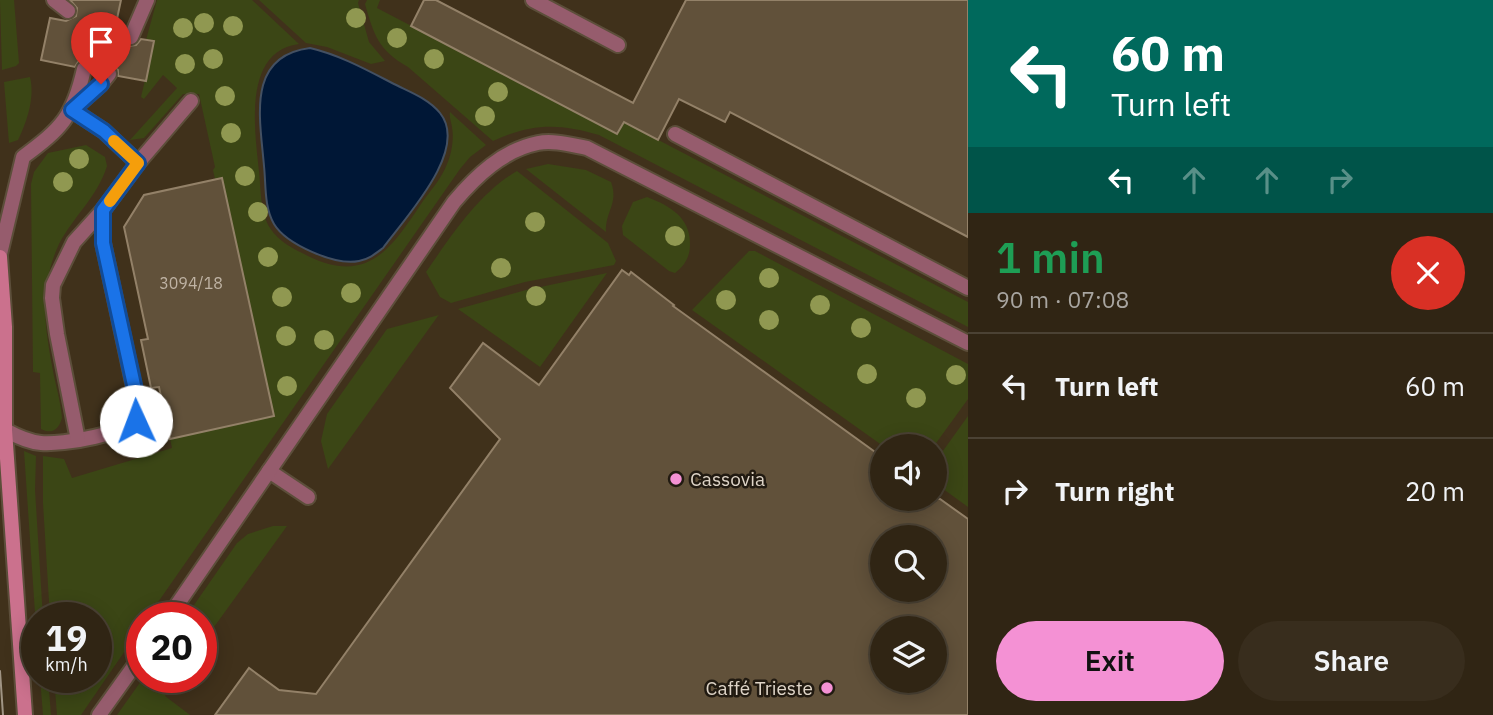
<!DOCTYPE html>
<html lang="en">
<head>
<meta charset="utf-8">
<style>
	body { margin:0; font-family:"IBM Plex Sans",sans-serif; background:#382d1d; color:#f1f3f6; height:100vh; display:flex; flex-direction:column; font-size:26px; white-space:nowrap }
	* { box-sizing:border-box; margin:0 }
	p { font-size:23px; color:#a8a5a0 }
	.icon { flex:none; width:38px; height:38px; fill:none; stroke:currentColor; stroke-width:2; stroke-linecap:round; stroke-linejoin:round }
	.map { position:relative; flex:1; overflow:hidden }
	.drawer { display:flex; flex-direction:column; background:#302514; width:525px }
	.drawer>* { flex:none }
	.guide { background:#00695c; color:#fff; overflow:hidden }
	.tools { position:absolute; left:870px; top:434px; display:grid; gap:14px }
	.tools a { display:grid; place-items:center; width:77px; height:77px; border-radius:50%; background:#302514; box-shadow:0 4px 18px #0003,0 0 0 2px #4b4234; font-size:35px }
	.speed { position:absolute; left:21px; top:602px; display:flex; gap:14px; font-size:35px; font-weight:700; text-align:center }
	.speed>* { display:grid; place-content:center; width:91px; height:91px; border-radius:50%; background:#302514; box-shadow:0 4px 18px #0003,0 0 0 2px #4b4234; line-height:1 }
	.speed small { font-size:18px; font-weight:400 }
	.speed .limit { border:10px solid #d22; background:#fff; color:#111 }
	.pin { position:absolute; display:grid; place-items:center; width:60px; height:60px; color:#fff; margin:-72px -30px; border-radius:50% 50% 50% 0; rotate:-45deg; box-shadow:0 0 7px #0007 }
	.pin .icon { rotate:45deg }
	.me { position:absolute; width:77px; margin:-38px; rotate:358deg; stroke-linejoin:round; filter:drop-shadow(0 0 5px #0008) }
	.turn { display:flex; align-items:center; gap:24px; height:147px; padding:0 28px; font-size:32px }
	.turn .icon { width:91px; height:91px; stroke-width:2.5 }
	.turn b { display:block; font-size:49px; line-height:60px }
	.lanes { display:flex; align-items:center; height:66px; padding:0 28px; background:#0003; justify-content:center; gap:35px; direction:ltr }
	.lanes .off { opacity:.35 }
	.round { display:grid; place-items:center; flex:none; width:74px; height:74px; border-radius:37px; background:#382d1d }
	.headline { display:flex; align-items:center; justify-content:space-between; height:119px; padding:0 28px }
	h1 { font-size:42px; font-weight:600; line-height:52px; color:#1e9e55 }
	.button { display:flex; gap:14px; margin-top:auto; padding:14px 28px }
	.button a { flex:1; height:80px; border-radius:42px; background:#f491d4; color:#111; font-size:28px; font-weight:600; line-height:80px; text-align:center }
	.button a+a { background:#382d1d; color:#f1f3f6 }
	ul { padding:0; list-style:none }
	li { display:flex; align-items:center; gap:21px; height:105px; padding:0 28px; border-top:2px solid #4b4234 }
	li div { flex:1 }
	li b { display:block; font-size:26px }
	li em { font-style:normal }
	main { display:flex; flex:1; min-height:0 }
	.map>svg:first-child { display:block }
	.green { fill:#3b4615 }
	.water { fill:#001736; stroke:#435062; stroke-width:2 }
	.building { fill:#61513a; stroke:#938168; stroke-width:2; fill-rule:evenodd }
	.lines { fill:none; stroke-linecap:round; stroke-linejoin:round }
	.lane-casing { stroke:#5c4e3a; stroke-width:18 }
	.secondary-casing { stroke:#5c4e3a; stroke-width:18 }
	.lane { stroke:#965c6d; stroke-width:14 }
	.secondary { stroke:#cb718d; stroke-width:14 }
	.tram { stroke:#a09484; stroke-width:2 }
	.tree { fill:#909851 }
	.route-casing { stroke:#114b97; stroke-width:18 }
	.route { stroke:#1a73e8; stroke-width:12 }
	.slow { stroke:#f59e0b; stroke-width:12 }
	.poi-dot { fill:#f491d4; stroke:#211a11; stroke-width:2.5 }
	.labels { text-anchor:middle; dominant-baseline:central; stroke-width:5; stroke-linejoin:round; paint-order:stroke }
	.number-label { font-size:16px; fill:#bfb3a4 }
	.poi-label { font-size:19px; fill:#ded4c7; stroke:#211a11; text-anchor:start }
</style>
</head>
<body>
<main>
<div class="map">
<svg width="968" height="715" viewBox="0 0 968 715">
	<rect width="100%" height="100%" fill="#40311b"/>
	<!-- green -->
	<g class="green">
		<polygon points="0,0 14,0 19,63 16,66 2,70"/>
		<path d="M157,0H252L299,44C242,51 255,132 259,171C261,189 260,212 270,228C279,242 294,249 308,256C367,285 391,249 421,204C430,191 442,178 447,164C452,153 454,138 452,127C451,121 449,117 450,112L486,145L470,157L460,169L147,618H142V626L81,715H57L54,677H96V618H50L43,503V456L64,459L72,478L172,448L170,439L274,416L222,178L215,179L213,170L215,167L199,94H183L144,138L130,140L177,88L163,75L144,99L141,97L154,42L146,40Z"/>
		<polygon points="259,0 359,0 358,3 369,42 385,61 371,64 327,47 306,43"/>
		<path d="M367,0H380L377,8L616,133L624,122L968,302V327L599,135C559,123 532,123 493,141L408,67C378,50 374,35 365,4Z"/>
		<path d="M30,77C35,98 27,121 18,140L9,143L4,82Z"/>
		<path d="M86,145L105,157L107,166C98,196 73,217 59,244C38,290 45,328 54,376C57,390 61,404 62,418C59,429 52,435 41,429L40,373L33,372L31,184L34,172L48,153Z"/>
		<path d="M548,164L586,170L611,182C619,204 605,211 606,232L526,169Z"/>
		<path d="M517,171L608,243L616,261L614,265L525,282L451,303L440,297L426,272C451,236 479,193 517,171Z"/>
		<path d="M647,197C670,206 690,217 690,244C690,257 685,265 675,273L669,271L623,235L622,226L633,202Z"/>
		<polygon points="749,251 755,251 968,364 968,399 934,446 883,446 692,310"/>
		<polygon points="607,273 540,367 458,309 526,290"/>
		<polygon points="439,315 438,316 328,469 321,441 327,414 387,329"/>
		<polygon points="968,416 968,507 935,483 935,462"/>
		<polygon points="24,451 36,456 35,490 43,618 37,618 37,642"/>
		<polygon points="273,526 287,526 201,645 201,618 185,618 237,543 248,534"/>
		<polygon points="40,677 48,677 51,715 43,715"/>
		<polygon points="144,677 178,677 165,696 190,715 117,715"/>
	</g>
	<!-- water -->
	<path class="water" d="M310,48C340,55 367,70 394,84C410,92 429,99 440,113C470,150 404,219 383,248C375,254 369,259 359,261C335,266 286,244 274,224C264,207 266,184 264,166C260,118 246,56 310,48Z"/>
	<!-- building -->
	<g class="building">
		<polygon points="70,0 121,0 114,33 122,35 123,42 128,46 136,45 141,39 154,41 146,81 118,76 118,70 111,65 105,65 98,72 93,71 91,63 86,60 78,62 75,67 41,60 50,18 66,21 76,16 77,8"/>
		<polygon points="424,0 436,0 633,103 686,0 968,0 968,237 730,112 725,122 679,99 658,140 624,122 617,134 411,26"/>
		<polygon points="222,178 274,416 170,439 159,387 151,388 141,340 148,339 124,227 144,195"/>
		<path d="M622,270L629,275L631,272L674,305L673,306L882,457V499H940L968,519V715H215L249,668L279,690L316,694L500,439L450,388L483,343L539,385ZM882,537H934V590H882ZM882,628H934V681H882Z"/>
	</g>
	<g class="lines">
		<!-- lane casing -->
		<g class="lane-casing">
			<g id="lane">
				<polyline points="54,0 68,11"/>
				<polyline points="533,0 618,45"/>
				<polyline points="131,37 147,0"/>
				<polyline points="109,74 101,84 72,110 104,131 138,163"/>
				<polyline points="675,134 968,288"/>
				<path d="M0,254L23,157C62,128 73,117 84,69"/>
				<path d="M5,430C16,436 28,442 41,443C62,445 130,434 140,415L103,243V210"/>
				<polyline points="78,440 57,334 52,298 53,285 74,242 103,210 138,163 191,101"/>
				<polyline points="269,471 308,497"/>
				<path d="M168,618L454,202C476,176 503,150 538,143C554,140 571,145 587,148L968,343"/>
				<polyline points="99,715 142,655"/>
			</g>
		</g>
		<!-- secondary casing -->
		<g class="secondary-casing">
			<polyline id="secondary" points="0,257 5,327 5,430 25,715"/>
		</g>
		<!-- lane -->
		<use href="#lane" class="lane"/>
		<!-- secondary -->
		<use href="#secondary" class="secondary"/>
		<!-- tram -->
		<polyline class="tram" points="0,671 3,715"/>
	</g>
	<!-- trees -->
	<g class="tree">
		<circle cx="356" cy="18" r="10"/>
		<circle cx="204" cy="23" r="10"/>
		<circle cx="233" cy="26" r="10"/>
		<circle cx="183" cy="28" r="10"/>
		<circle cx="397" cy="38" r="10"/>
		<circle cx="213" cy="59" r="10"/>
		<circle cx="434" cy="59" r="10"/>
		<circle cx="185" cy="64" r="10"/>
		<circle cx="498" cy="92" r="10"/>
		<circle cx="225" cy="96" r="10"/>
		<circle cx="485" cy="116" r="10"/>
		<circle cx="231" cy="133" r="10"/>
		<circle cx="79" cy="159" r="10"/>
		<circle cx="245" cy="176" r="10"/>
		<circle cx="63" cy="182" r="10"/>
		<circle cx="258" cy="212" r="10"/>
		<circle cx="535" cy="222" r="10"/>
		<circle cx="675" cy="236" r="10"/>
		<circle cx="268" cy="257" r="10"/>
		<circle cx="501" cy="268" r="10"/>
		<circle cx="769" cy="278" r="10"/>
		<circle cx="351" cy="293" r="10"/>
		<circle cx="536" cy="296" r="10"/>
		<circle cx="282" cy="297" r="10"/>
		<circle cx="726" cy="300" r="10"/>
		<circle cx="820" cy="305" r="10"/>
		<circle cx="769" cy="320" r="10"/>
		<circle cx="861" cy="328" r="10"/>
		<circle cx="286" cy="336" r="10"/>
		<circle cx="324" cy="340" r="10"/>
		<circle cx="867" cy="374" r="10"/>
		<circle cx="956" cy="375" r="10"/>
		<circle cx="287" cy="386" r="10"/>
		<circle cx="916" cy="398" r="10"/>
	</g>
	<g class="lines">
		<!-- route casing -->
		<g class="route-casing">
			<polyline id="route" points="101,84 72,110 104,131 138,163 103,210 103,243 139,408 136,421"/>
		</g>
		<!-- route -->
		<use href="#route" class="route"/>
		<!-- slow -->
		<polyline class="slow" points="110,201 138,163 114,141"/>
	</g>
	<!-- markers -->
	<g class="poi-dot">
		<circle cx="676" cy="479" r="7"/>
		<circle cx="827" cy="688" r="7"/>
	</g>
	<g class="labels">
		<!-- number labels -->
		<g class="number-label">
			<text x="191" y="283">3094/18</text>
		</g>
		<!-- poi labels -->
		<g class="poi-label">
			<text x="690" y="479">Cassovia</text>
			<text x="813" y="688" text-anchor="end">Caffé Trieste</text>
		</g>
	</g>
</svg>
<div class="tools">
<a><svg class="icon" aria-label="sound" viewBox="0 0 24 24"><path d="M4 9h4l5-4v14l-5-4H4zM17 9q2 3 0 6"/></svg></a>
<a><svg class="icon" aria-label="search" viewBox="0 0 24 24"><circle cx="10" cy="10" r="6"/><path d="M15 15l6 6"/></svg></a>
<a><svg class="icon" aria-label="layers" viewBox="0 0 24 24"><path d="M12 4l9 5-9 5-9-5zM3 14l9 5 9-5"/></svg></a>
</div>
<div class="speed"><div>19<small>km/h</small></div><div class="limit">20</div></div>
<div class="pin" style="left:101px;top:84px;background:#d93025"><svg class="icon" aria-label="arrive" viewBox="0 0 24 24"><path d="M6 21V4h12l-3 4 3 4H6"/></svg></div>
<svg class="me" style="left:136px;top:421px" viewBox="-20 -20 40 40"><circle r="19" fill="#fff"/><path d="M0-13L10 11 0 6-10 11z" fill="#1a73e8"/></svg>
</div>
<section class="drawer">
<div class="guide">
<div class="turn"><svg class="icon" aria-label="left" viewBox="0 0 24 24"><path d="M17 20v-9H6M10 6l-5 5 5 5"/></svg><div><b>60 m</b>Turn left</div></div>
<div class="lanes"><svg class="icon" aria-label="left" viewBox="0 0 24 24"><path d="M17 20v-9H6M10 6l-5 5 5 5"/></svg><svg class="icon off" aria-label="ahead" viewBox="0 0 24 24"><path d="M12 20V5M6 11l6-6 6 6"/></svg><svg class="icon off" aria-label="ahead" viewBox="0 0 24 24"><path d="M12 20V5M6 11l6-6 6 6"/></svg><svg class="icon off" aria-label="right" viewBox="0 0 24 24"><path d="M7 20v-9h11M14 6l5 5-5 5"/></svg></div>
</div>
<div class="headline"><div><h1>1 min</h1><p>90 m · 07:08</p></div><a class="round" style="background:#d93025;color:#fff"><svg class="icon" aria-label="close" viewBox="0 0 24 24"><path d="M6 6l12 12M18 6L6 18"/></svg></a></div>
<ul>
<li><svg class="icon" aria-label="left" viewBox="0 0 24 24"><path d="M17 20v-9H6M10 6l-5 5 5 5"/></svg><div><b>Turn left</b></div><em>60 m</em></li>
<li><svg class="icon" aria-label="right" viewBox="0 0 24 24"><path d="M7 20v-9h11M14 6l5 5-5 5"/></svg><div><b>Turn right</b></div><em>20 m</em></li>
</ul>
<div class="button"><a>Exit</a><a>Share</a></div>
</section>
</main>
</body>
</html>
